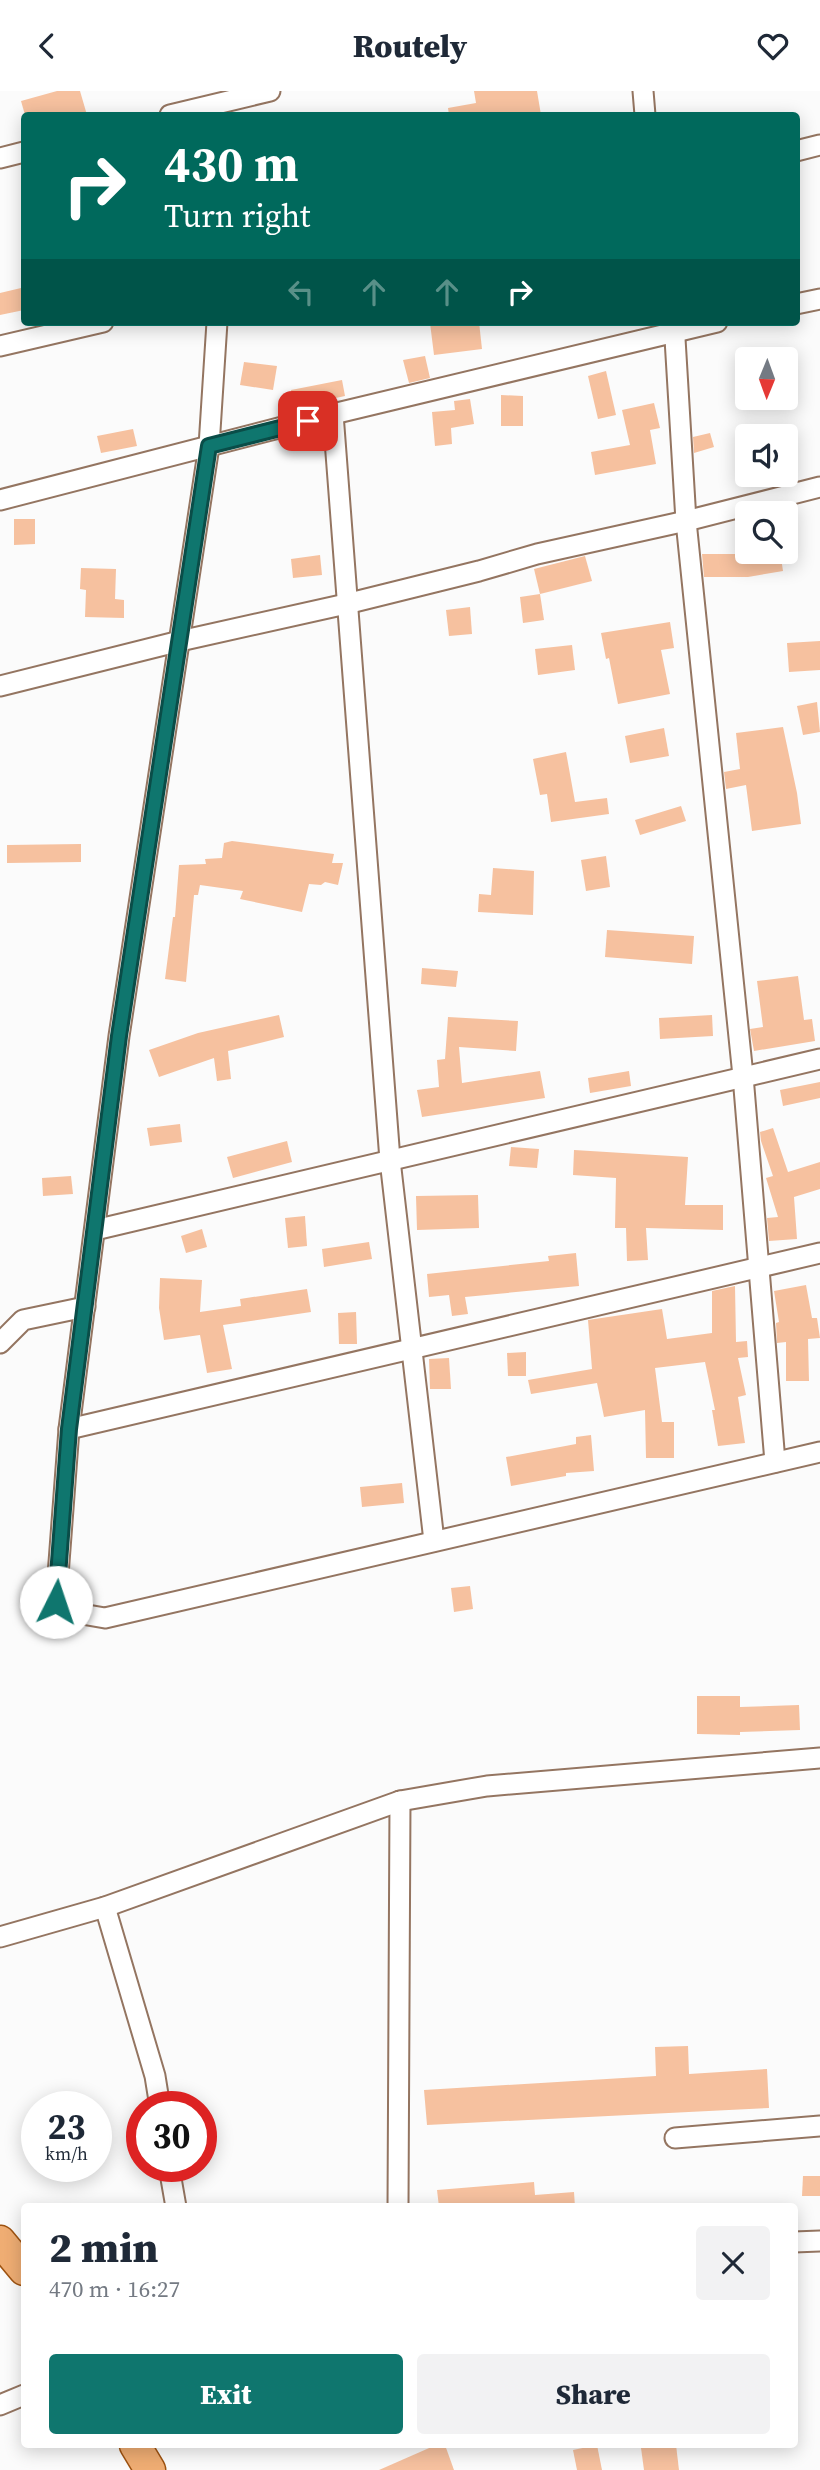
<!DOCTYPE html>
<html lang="en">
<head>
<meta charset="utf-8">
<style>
	body { margin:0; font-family:"Source Serif 4",serif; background:#f2f2f3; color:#1f2937; height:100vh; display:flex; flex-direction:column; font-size:26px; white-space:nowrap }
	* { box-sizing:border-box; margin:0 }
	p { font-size:23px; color:#747a83 }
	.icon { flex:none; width:38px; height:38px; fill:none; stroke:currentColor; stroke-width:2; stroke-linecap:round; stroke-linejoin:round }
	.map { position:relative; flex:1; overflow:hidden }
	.panel { position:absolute; left:21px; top:2112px; width:777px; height:245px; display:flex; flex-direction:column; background:#fff; border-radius:7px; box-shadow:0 4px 18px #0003 }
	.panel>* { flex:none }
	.banner { position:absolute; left:21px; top:21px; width:779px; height:214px; border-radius:7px; box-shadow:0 4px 18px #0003; background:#00695c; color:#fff; overflow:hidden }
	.needle { width:46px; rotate:181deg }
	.tools { position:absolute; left:735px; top:256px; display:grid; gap:14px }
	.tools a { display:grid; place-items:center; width:63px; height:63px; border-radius:7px; background:#fff; box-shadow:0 4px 18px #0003; font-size:35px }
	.speed { position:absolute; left:21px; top:2000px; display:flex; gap:14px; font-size:35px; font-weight:700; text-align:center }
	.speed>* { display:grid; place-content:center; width:91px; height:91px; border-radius:50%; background:#fff; box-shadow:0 4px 18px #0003; line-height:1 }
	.speed small { font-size:18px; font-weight:400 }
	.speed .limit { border:10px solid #d22; background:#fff; color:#111 }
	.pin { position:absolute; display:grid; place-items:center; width:60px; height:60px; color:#fff; margin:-30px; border-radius:14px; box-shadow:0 4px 10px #0006 }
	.me { position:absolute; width:77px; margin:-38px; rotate:4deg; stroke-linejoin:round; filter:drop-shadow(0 0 5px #0008) }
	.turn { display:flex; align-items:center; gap:24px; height:147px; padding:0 28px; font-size:32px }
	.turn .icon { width:91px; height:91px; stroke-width:2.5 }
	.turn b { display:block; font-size:49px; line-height:60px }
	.lanes { display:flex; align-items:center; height:66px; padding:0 28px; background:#0003; justify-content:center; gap:35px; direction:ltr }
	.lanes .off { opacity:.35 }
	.round { display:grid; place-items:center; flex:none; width:74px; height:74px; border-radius:7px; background:#f2f2f3 }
	.head { display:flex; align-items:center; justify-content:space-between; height:119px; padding:0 28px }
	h1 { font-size:42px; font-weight:800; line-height:52px }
	.button { display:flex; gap:14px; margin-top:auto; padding:14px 28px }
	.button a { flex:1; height:80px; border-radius:7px; background:#0f766e; color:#fff; font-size:28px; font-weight:800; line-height:80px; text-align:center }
	.button a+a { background:#f2f2f3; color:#1f2937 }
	header { display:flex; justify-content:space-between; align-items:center; height:91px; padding:0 28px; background:#fff; font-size:32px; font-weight:800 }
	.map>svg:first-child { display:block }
	.building { fill:#f6c19f }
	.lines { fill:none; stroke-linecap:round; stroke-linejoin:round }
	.street-casing { stroke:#947561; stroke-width:23 }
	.primary-casing { stroke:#9e5311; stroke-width:33 }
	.street { stroke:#fff; stroke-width:19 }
	.primary { stroke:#efad73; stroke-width:30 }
	.route-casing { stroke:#0a4d48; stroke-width:18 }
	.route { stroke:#0f766e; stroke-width:12 }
</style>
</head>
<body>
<header><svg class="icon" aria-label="back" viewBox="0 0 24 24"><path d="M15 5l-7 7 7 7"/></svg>Routely<svg class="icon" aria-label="heart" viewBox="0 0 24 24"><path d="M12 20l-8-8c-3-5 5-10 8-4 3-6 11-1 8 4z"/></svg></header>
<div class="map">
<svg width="820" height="2379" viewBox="0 0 820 2379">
	<rect width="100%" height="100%" fill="#fbfbfb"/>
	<!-- building -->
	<g class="building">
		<polygon points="57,0 80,0 87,24 25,24 21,10"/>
		<polygon points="474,0 537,0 541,24 449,24 448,17 476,12"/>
		<polygon points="21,197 24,219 0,224 0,202"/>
		<polygon points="441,231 479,231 482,258 434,264 430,232"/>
		<polygon points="425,265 430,287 409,292 403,269"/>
		<polygon points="244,271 277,275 273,299 240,294"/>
		<polygon points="606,280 616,324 598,328 588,285"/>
		<polygon points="342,289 345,305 294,316 291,299"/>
		<polygon points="501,304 523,305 523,335 501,335"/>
		<polygon points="470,308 474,333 451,337 452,353 435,355 432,321 455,319 454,310"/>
		<polygon points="654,312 660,337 650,339 656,373 595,384 591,361 630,354 622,319"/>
		<polygon points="133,338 137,355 101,362 97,345"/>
		<polygon points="710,342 714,356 694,362 693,346"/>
		<polygon points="14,428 35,428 35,453 14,454"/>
		<polygon points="761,460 780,460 783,480 748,486 704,486 702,463 762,463"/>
		<polygon points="320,464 322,484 293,487 291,468"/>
		<polygon points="585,465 592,490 540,503 534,478"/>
		<polygon points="81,477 116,478 115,508 124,509 124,527 85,526 86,499 80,498"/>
		<polygon points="540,503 544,529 523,532 520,506"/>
		<polygon points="470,516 472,543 449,545 446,519"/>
		<polygon points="670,531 674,557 661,559 670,603 618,613 609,567 606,568 601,542"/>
		<polygon points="820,550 820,579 789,581 787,552"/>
		<polygon points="572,554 575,579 538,584 535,558"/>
		<polygon points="817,611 820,641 803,644 797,615"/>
		<polygon points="783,636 797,702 801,733 752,740 746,694 726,698 724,681 740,678 736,642"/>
		<polygon points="664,637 669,665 630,672 625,645"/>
		<polygon points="566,661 575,711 607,707 609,723 551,731 547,703 540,704 533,668"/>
		<polygon points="681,715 686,730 640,744 635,729"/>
		<polygon points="232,750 334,763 332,772 343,772 338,794 325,791 321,794 309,793 302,821 240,808 243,800 200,794 198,804 194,804 186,891 165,888 173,826 175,826 179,774 206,773 205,768 222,767 224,752"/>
		<polygon points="81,753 81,771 7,772 7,754"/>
		<polygon points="606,765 610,796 586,800 581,769"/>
		<polygon points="493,777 534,780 533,824 478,821 479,803 491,804"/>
		<polygon points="607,839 694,845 692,873 605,866"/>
		<polygon points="422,877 458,880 456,896 421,893"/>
		<polygon points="798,885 804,929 812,928 815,950 754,960 750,938 763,936 757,890"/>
		<polygon points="279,924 284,946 228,960 231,988 217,990 214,967 159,986 149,959 198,942"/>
		<polygon points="712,924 713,945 660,948 659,927"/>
		<polygon points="448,926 518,930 516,960 459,956 462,992 540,980 545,1007 422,1026 417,999 439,996 437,969 445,968"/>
		<polygon points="629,980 631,995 590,1002 588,987"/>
		<polygon points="820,991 820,1007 783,1015 780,999"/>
		<polygon points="180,1033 182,1051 150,1055 147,1037"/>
		<polygon points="773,1037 788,1081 820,1071 820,1098 794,1106 797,1148 769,1150 767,1127 778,1126 766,1087 773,1085 761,1050 760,1041"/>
		<polygon points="287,1050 292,1071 233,1087 227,1066"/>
		<polygon points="511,1056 539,1058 537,1077 509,1075"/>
		<polygon points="574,1059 688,1066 685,1114 723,1114 723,1139 646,1137 648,1169 627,1170 626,1137 615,1137 616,1087 573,1084"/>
		<polygon points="71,1085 73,1103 43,1105 42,1087"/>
		<polygon points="478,1104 479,1137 417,1139 416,1105"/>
		<polygon points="305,1125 307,1155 288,1157 285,1127"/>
		<polygon points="202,1138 207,1156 186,1162 181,1145"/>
		<polygon points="369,1151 372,1168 324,1176 322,1158"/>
		<polygon points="576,1162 579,1195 465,1206 468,1223 452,1225 449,1204 429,1206 427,1183 549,1170 548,1165"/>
		<polygon points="160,1187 202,1189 200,1221 241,1215 240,1208 307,1198 311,1221 223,1234 232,1278 207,1282 200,1244 164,1249 159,1217"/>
		<polygon points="806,1194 812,1227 817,1227 820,1247 808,1248 809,1290 786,1290 786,1251 777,1252 776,1232 779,1231 774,1200"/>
		<polygon points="735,1195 736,1251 747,1250 748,1266 738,1267 746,1304 738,1306 745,1352 718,1355 712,1319 715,1319 705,1271 655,1277 662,1331 674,1331 674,1367 646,1367 645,1319 604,1326 597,1292 531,1303 528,1289 592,1278 588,1229 662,1218 667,1248 712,1242 712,1200"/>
		<polygon points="356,1221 357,1253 339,1253 338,1222"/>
		<polygon points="526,1261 526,1285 508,1285 507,1262"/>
		<polygon points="449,1267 451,1298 430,1298 429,1268"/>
		<polygon points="591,1344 594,1380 566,1382 566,1385 511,1395 506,1366 576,1353 576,1346"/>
		<polygon points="402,1392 404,1412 362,1416 360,1396"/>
		<polygon points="470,1495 473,1518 454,1521 451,1497"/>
		<polygon points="697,1605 740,1605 740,1616 799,1614 800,1639 740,1641 740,1644 697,1643"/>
		<polygon points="688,1955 689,1983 767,1978 769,2017 427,2034 424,1999 656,1985 655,1956"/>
		<polygon points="803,2085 820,2085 820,2105 802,2105"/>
		<polygon points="534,2091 535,2104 574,2101 575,2116 439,2116 437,2099"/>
		<polygon points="436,2354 445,2354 454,2379 379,2379"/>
		<polygon points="597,2354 602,2379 577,2379 573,2359"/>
		<polygon points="676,2354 679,2379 644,2379 641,2357"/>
	</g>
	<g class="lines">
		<!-- street casing -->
		<g class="street-casing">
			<g id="street">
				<polyline points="643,0 645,24"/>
				<polyline points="170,24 270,0"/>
				<polyline points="796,60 820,54"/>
				<polyline points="0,67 24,61"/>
				<polyline points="796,213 820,208"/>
				<polyline points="217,231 209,355 119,945 69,1338 56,1511 76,1522 105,1527 820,1361"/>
				<polyline points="674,231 686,430 743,985 775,1371"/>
				<polyline points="0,255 103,231"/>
				<polyline points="333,323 390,1069 434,1450"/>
				<polyline points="0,409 333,323 717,231"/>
				<polyline points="0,595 180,550 346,513 479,480 537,463 686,430 820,396"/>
				<polyline points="95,1139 820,968"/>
				<polyline points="0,1252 23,1229 85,1216"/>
				<polyline points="69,1338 820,1162"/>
				<polyline points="105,1816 155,1985 160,2016"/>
				<polyline points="0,1846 105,1816 400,1710 487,1695 820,1667"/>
				<polyline points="675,2047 820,2035"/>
				<polyline points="169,2076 176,2116"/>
				<polyline points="398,2116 400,1710"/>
				<polyline points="794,2151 820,2150"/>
				<polyline points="0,2314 24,2304"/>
			</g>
		</g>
		<!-- primary casing -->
		<g class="primary-casing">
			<g id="primary">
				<polyline points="0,2150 24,2179"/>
				<polyline points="135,2354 150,2379"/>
			</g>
		</g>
		<!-- street -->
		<use href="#street" class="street"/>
		<!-- primary -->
		<use href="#primary" class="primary"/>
	</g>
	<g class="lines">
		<!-- route casing -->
		<g class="route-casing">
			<polyline id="route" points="56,1511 69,1338 119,945 209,355 308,330"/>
		</g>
		<!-- route -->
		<use href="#route" class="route"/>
	</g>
</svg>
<div class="tools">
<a><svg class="needle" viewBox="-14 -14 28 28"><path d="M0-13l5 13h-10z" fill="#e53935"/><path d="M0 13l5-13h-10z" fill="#747a83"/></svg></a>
<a><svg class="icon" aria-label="sound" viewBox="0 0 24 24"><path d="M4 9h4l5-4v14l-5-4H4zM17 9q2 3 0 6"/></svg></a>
<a><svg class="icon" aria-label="search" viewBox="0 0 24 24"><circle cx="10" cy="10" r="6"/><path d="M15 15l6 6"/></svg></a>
</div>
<div class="speed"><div>23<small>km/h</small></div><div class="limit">30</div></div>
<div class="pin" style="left:308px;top:330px;background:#d93025"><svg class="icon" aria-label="arrive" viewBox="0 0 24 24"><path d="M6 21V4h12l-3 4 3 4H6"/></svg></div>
<svg class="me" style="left:56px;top:1511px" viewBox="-20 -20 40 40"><circle r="19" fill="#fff"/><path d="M0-13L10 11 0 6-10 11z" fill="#0f766e"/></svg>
<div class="banner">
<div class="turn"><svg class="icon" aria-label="right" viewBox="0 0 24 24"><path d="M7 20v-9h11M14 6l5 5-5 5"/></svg><div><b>430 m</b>Turn right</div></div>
<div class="lanes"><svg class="icon off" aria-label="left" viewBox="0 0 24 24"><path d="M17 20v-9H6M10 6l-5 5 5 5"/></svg><svg class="icon off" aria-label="ahead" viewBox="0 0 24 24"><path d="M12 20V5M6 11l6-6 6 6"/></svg><svg class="icon off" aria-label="ahead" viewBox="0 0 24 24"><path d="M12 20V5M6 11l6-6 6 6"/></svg><svg class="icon" aria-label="right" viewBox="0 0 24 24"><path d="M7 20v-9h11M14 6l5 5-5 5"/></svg></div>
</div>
<section class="panel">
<div class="head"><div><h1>2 min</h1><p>470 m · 16:27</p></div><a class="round"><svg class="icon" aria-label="close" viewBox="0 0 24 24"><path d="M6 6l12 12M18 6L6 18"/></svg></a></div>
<div class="button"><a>Exit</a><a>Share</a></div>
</section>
</div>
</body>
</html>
